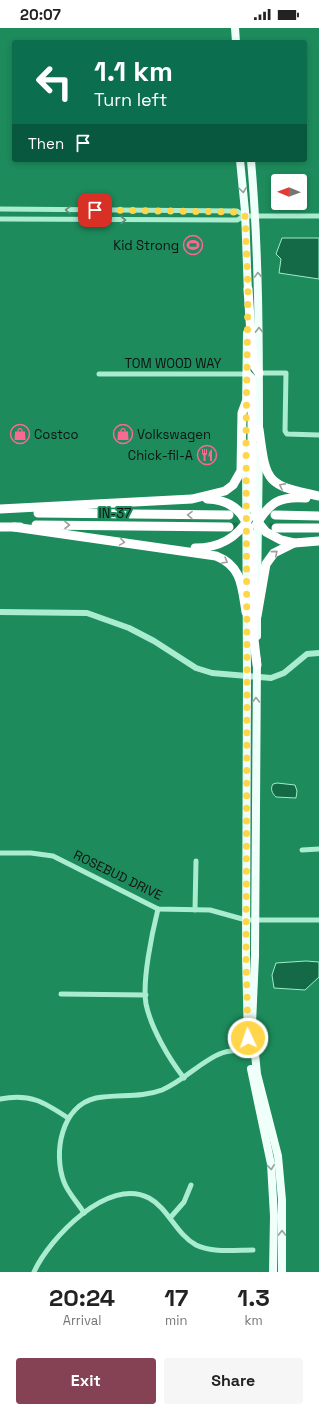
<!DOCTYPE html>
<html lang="en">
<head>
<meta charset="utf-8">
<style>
	body { margin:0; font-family:"Space Grotesk",sans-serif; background:#f6f6f6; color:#222; height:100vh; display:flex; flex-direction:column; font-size:15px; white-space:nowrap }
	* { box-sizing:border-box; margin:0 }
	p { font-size:13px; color:#767676 }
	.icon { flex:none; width:22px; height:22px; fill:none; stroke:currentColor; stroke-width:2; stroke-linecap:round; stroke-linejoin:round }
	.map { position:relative; height:1244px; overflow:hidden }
	.sheet { display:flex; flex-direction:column; background:#fff; flex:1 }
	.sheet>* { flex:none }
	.banner { position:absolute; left:12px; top:12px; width:295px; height:122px; border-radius:4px; box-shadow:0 2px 6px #0003; background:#0b6e4f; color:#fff; overflow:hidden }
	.needle { width:26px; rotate:271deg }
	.fabs { position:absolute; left:271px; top:146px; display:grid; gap:8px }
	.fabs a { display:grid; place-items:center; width:36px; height:36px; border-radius:4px; background:#fff; box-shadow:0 2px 6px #0003; font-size:20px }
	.pin { position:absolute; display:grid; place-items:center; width:34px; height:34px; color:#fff; margin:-17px; border-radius:8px; box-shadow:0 2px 6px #0006 }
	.me { position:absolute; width:44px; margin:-22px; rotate:357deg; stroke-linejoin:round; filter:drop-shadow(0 0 3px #0008) }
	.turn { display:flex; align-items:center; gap:14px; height:84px; padding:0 16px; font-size:18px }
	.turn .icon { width:52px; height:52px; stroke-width:2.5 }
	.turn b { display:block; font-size:28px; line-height:34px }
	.then { display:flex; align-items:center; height:38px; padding:0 16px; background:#0003; gap:8px; font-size:15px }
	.eta { display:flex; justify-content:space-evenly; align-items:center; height:68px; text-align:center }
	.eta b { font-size:24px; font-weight:700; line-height:28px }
	.cta { display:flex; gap:8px; margin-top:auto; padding:8px 16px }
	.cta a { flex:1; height:46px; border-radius:4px; background:#844254; color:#fff; font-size:16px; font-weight:700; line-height:46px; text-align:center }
	.cta a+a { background:#f6f6f6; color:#222 }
	.status { display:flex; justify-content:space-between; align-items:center; height:28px; padding:0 20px; background:#fff; direction:ltr }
	.status svg { height:11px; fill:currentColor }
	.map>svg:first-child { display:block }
	.water { fill:#146a46; stroke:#9deec9 }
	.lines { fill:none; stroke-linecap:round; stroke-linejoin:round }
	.motorway-tunnel { stroke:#1b734d; stroke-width:9; stroke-dasharray:9 4.5; stroke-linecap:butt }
	.minor { stroke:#a9eccf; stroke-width:5 }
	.tertiary { stroke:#a9eccf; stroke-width:6 }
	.primary { stroke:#effff9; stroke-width:8 }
	.motorway { stroke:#fff; stroke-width:9 }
	.oneway { stroke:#96a09c }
	.oneway2 { stroke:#65897a }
	.oneway3 { stroke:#a0a0a0 }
	.route { stroke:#ffd54a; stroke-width:7; stroke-dasharray:0 12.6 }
	.labels { text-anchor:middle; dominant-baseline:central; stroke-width:4; stroke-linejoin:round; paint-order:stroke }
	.poi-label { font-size:13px; fill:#111; stroke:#1d8b5c; text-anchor:end }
	.street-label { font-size:13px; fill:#111; stroke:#1d8b5c }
</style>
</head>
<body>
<div class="status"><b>20:07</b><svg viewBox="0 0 49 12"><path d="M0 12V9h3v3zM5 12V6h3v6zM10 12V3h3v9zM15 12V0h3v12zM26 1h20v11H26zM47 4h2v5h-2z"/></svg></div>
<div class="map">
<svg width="319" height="1244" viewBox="0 0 319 1244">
	<rect width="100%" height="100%" fill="#1d8b5c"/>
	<!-- water -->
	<g class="water">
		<polygon points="282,210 319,210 319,251 279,245 281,231 276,226"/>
		<path d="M277,755L295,757L297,763L296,770L276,769C272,765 270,761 273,756Z"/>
		<polygon points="306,933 319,934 319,949 305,962 274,960 272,947 276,935"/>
	</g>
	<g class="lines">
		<!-- motorway-tunnel -->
		<polyline class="motorway-tunnel" points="229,499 276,500"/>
		<!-- minor -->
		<g class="minor">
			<polyline points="0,181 237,183 245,188"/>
			<polyline points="0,191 237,192 245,188 319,188"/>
			<polyline points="259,345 286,345 285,403 287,406 319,407"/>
			<polyline points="99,346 247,346"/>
			<polyline points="302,822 319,821"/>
			<polyline points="0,825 31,825 53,828 158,881 210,882 246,892 319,892"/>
			<path d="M158,881C152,905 142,953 146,976C151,1000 169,1031 184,1050"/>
			<polyline points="195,882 196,833"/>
			<polyline points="61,966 146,967"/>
			<path d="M0,1071C30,1065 44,1074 68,1090"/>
			<path d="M84,1185C78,1175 68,1165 64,1154C53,1125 61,1078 96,1070C118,1066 141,1070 162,1062C184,1053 202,1032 222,1025C230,1022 240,1022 249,1022"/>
			<polyline points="170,1190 184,1174 191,1157"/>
			<path d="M34,1244C49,1211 108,1148 149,1170C168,1180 176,1206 196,1217C212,1225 235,1222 253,1222"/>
		</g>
		<!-- tertiary -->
		<polyline class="tertiary" points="0,584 87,585 129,600 154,613 196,640 212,645 271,650 284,645 307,626 319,625"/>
		<!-- primary -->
		<g class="primary">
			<polyline points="235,0 236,14"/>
			<polyline points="240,132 245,183 248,266"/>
			<path d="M251,132C259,224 259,315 259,406"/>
			<polyline points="246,380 247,305"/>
			<polyline points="246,417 247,649 246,928 248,1012"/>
			<polyline points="257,568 259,418"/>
			<polyline points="257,608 257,582"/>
			<polyline points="257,632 255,928 252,996 257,1046 278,1128 282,1172 282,1244"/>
			<polyline points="251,1041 271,1136 274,1188 273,1244"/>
		</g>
		<!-- motorway -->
		<g class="motorway">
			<polyline points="248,261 253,336 259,345"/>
			<polyline points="247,346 251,350 252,373 252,475 258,494 266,504 281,512 294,515 319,513"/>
			<path d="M259,401C266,454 265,457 319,468"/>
			<path d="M207,471C269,473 250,548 252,589C253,605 255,621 257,637"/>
			<polyline points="0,481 192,471 225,463 233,457 241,443 242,385 246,374"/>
			<polyline points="38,485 229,487"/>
			<polyline points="275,487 319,488"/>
			<polyline points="36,497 229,499"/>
			<path d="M256,497C270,474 279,468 306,470"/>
			<polyline points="0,499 20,499"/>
			<path d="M14,499L216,528C242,538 242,559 246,584"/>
			<polyline points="276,500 319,500"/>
			<path d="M195,520C219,520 236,511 249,490"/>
			<polyline points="257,588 266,536 274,525 294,515"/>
		</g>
	</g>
	<!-- one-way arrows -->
	<defs><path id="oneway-chevron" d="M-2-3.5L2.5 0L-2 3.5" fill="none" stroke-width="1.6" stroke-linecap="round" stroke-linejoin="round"/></defs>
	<g class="oneway">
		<use href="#oneway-chevron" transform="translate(243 162) rotate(83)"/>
		<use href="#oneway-chevron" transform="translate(258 247) rotate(-92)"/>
		<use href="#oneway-chevron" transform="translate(259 302) rotate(-91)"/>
		<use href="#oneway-chevron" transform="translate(256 672) rotate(-90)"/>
		<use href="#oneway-chevron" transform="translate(271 1139) rotate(84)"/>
		<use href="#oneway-chevron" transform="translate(282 1205) rotate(-90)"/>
	</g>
	<g class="oneway2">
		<use href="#oneway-chevron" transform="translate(68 182) rotate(-179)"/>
		<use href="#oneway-chevron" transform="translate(123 192)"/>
	</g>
	<g class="oneway3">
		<use href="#oneway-chevron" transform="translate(282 458) rotate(-152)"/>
		<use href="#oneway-chevron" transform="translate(190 487) rotate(-179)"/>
		<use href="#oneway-chevron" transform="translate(67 497)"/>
		<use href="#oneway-chevron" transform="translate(122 514) rotate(9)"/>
		<use href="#oneway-chevron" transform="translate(275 525) rotate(-41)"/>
		<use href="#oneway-chevron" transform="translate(225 533) rotate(30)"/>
	</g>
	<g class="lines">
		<!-- route -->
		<polyline class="route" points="95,182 237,184 245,188 248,261 246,409 247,649 246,928 248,1010"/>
	</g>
	<!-- icons -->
	<defs>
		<g id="stadium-ring" transform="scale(1)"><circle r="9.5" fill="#1d8b5c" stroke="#fb6891" stroke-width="1.5"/><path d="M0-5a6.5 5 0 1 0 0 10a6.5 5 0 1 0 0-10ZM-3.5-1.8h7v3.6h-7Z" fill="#fb6891"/></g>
		<g id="shop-ring" transform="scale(1)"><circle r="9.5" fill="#1d8b5c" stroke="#fb6891" stroke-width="1.5"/><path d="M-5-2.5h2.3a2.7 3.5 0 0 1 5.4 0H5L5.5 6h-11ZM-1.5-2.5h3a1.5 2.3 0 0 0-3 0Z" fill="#fb6891"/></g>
		<g id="restaurant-ring" transform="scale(1)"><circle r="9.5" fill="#1d8b5c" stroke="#fb6891" stroke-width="1.5"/><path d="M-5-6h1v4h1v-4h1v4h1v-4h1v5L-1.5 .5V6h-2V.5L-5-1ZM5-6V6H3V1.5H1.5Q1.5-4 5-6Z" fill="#fb6891"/></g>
	</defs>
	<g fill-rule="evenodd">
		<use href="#stadium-ring" x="193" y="217"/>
		<use href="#shop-ring" x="20" y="406"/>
		<use href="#shop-ring" x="123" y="406"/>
		<use href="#restaurant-ring" x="207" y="427"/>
	</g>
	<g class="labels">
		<!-- poi labels -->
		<g class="poi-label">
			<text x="179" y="217">Kid Strong</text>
			<text x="34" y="406" text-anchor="start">Costco</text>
			<text x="137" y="406" text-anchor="start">Volkswagen</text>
			<text x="193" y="427">Chick-fil-A</text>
		</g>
		<!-- street labels -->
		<g class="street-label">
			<text x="173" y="335">TOM WOOD WAY</text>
			<text x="115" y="485">IN-37</text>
			<text transform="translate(118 847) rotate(26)">ROSEBUD DRIVE</text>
		</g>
	</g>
</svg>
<div class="fabs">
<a><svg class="needle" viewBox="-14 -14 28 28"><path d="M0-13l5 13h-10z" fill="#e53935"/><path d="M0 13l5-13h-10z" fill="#767676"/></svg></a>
</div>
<div class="pin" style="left:95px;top:182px;background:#d93025"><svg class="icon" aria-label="arrive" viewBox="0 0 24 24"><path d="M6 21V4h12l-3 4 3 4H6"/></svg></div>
<svg class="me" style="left:248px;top:1010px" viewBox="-20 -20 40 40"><circle r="17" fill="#ffd54a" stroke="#fff" stroke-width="3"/><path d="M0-11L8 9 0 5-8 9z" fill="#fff"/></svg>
<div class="banner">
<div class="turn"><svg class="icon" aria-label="left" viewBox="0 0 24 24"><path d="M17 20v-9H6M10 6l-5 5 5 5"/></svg><div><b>1.1 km</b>Turn left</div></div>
<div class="then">Then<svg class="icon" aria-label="arrive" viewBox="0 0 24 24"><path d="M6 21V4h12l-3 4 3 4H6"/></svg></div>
</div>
</div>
<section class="sheet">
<div class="eta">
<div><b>20:24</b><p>Arrival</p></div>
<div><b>17</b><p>min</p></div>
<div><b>1.3</b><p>km</p></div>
</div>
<div class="cta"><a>Exit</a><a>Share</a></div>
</section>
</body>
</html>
